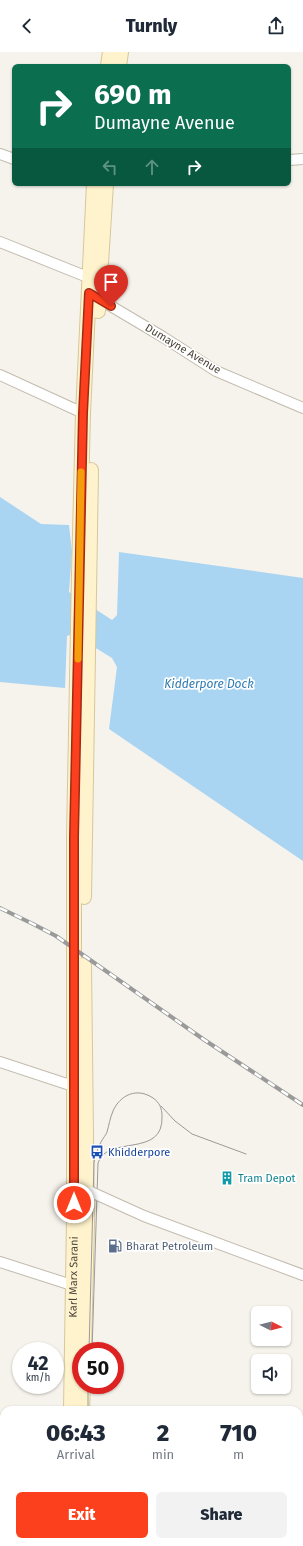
<!DOCTYPE html>
<html lang="en">
<head>
<meta charset="utf-8">
<style>
	body { margin:0; font-family:"Fira Sans",sans-serif; background:#f2f2f3; color:#1f2937; height:100vh; display:flex; flex-direction:column; font-size:15px; white-space:nowrap }
	* { box-sizing:border-box; margin:0 }
	p { font-size:13px; color:#747a83 }
	.icon { flex:none; width:22px; height:22px; fill:none; stroke:currentColor; stroke-width:2; stroke-linecap:round; stroke-linejoin:round }
	.map { position:relative; flex:1; overflow:hidden }
	.drawer { position:absolute; left:0px; top:1354px; width:303px; height:140px; display:flex; flex-direction:column; background:#fff; border-radius:12px 12px 0 0; box-shadow:0 1px 3px #0004 }
	.drawer>* { flex:none }
	.banner { position:absolute; left:12px; top:12px; width:279px; height:122px; border-radius:6px; box-shadow:0 1px 3px #0004; background:#0b6e4f; color:#fff; overflow:hidden }
	.needle { width:26px; rotate:96deg }
	.buttons { position:absolute; left:251px; top:1254px; display:grid; gap:8px }
	.buttons a { display:grid; place-items:center; width:40px; height:40px; border-radius:6px; background:#fff; box-shadow:0 1px 3px #0004; font-size:20px }
	.speed { position:absolute; left:12px; top:1290px; display:flex; gap:8px; font-size:20px; font-weight:700; text-align:center }
	.speed>* { display:grid; place-content:center; width:52px; height:52px; border-radius:50%; background:#fff; box-shadow:0 1px 3px #0004; line-height:1 }
	.speed small { font-size:10px; font-weight:400 }
	.speed .limit { border:6px solid #d22; background:#fff; color:#111 }
	.pin { position:absolute; display:grid; place-items:center; width:34px; height:34px; color:#fff; margin:-41px -17px; border-radius:50% 50% 50% 0; rotate:-45deg; box-shadow:0 0 4px #0007 }
	.pin .icon { rotate:45deg }
	.me { position:absolute; width:44px; margin:-22px; rotate:0deg; stroke-linejoin:round; filter:drop-shadow(0 0 3px #0008) }
	.turn { display:flex; align-items:center; gap:14px; height:84px; padding:0 16px; font-size:18px }
	.turn .icon { width:52px; height:52px; stroke-width:2.5 }
	.turn b { display:block; font-size:28px; line-height:34px }
	.lanes { display:flex; align-items:center; height:38px; padding:0 16px; background:#0003; justify-content:center; gap:20px; direction:ltr }
	.lanes .off { opacity:.35 }
	.eta { display:flex; justify-content:space-evenly; align-items:center; height:68px; text-align:center }
	.eta b { font-size:24px; font-weight:800; line-height:28px }
	.cta { display:flex; gap:8px; margin-top:auto; padding:8px 16px }
	.cta a { flex:1; height:46px; border-radius:6px; background:#fc3f1d; color:#fff; font-size:16px; font-weight:800; line-height:46px; text-align:center }
	.cta a+a { background:#f2f2f3; color:#1f2937 }
	header { display:flex; justify-content:space-between; align-items:center; height:52px; padding:0 16px; background:#fff; font-size:18px; font-weight:800 }
	.map>svg:first-child { display:block }
	.water { fill:#a9d4f2 }
	.lines { fill:none; stroke-linecap:round; stroke-linejoin:round }
	.minor-casing { stroke:#c2bbae; stroke-width:12 }
	.secondary-casing { stroke:#d6c79b; stroke-width:16 }
	.minor { stroke:#fff; stroke-width:10 }
	.secondary { stroke:#fff3cd; stroke-width:14 }
	.tram { stroke:#9a9a9a; stroke-width:1 }
	.rail-casing { stroke:#9a9a9a; stroke-width:4 }
	.rail { stroke:#fff; stroke-width:2.5; stroke-dasharray:8; stroke-linecap:butt }
	.minor-bridge-casing { stroke:#c2bbae; stroke-width:12; stroke-linecap:butt }
	.minor-bridge { stroke:#fff; stroke-width:10 }
	.route-casing { stroke:#a42913; stroke-width:10 }
	.route { stroke:#fc3f1d; stroke-width:7 }
	.slow { stroke:#f59e0b; stroke-width:7 }
	.labels { text-anchor:middle; dominant-baseline:central; stroke-width:3.5; stroke-linejoin:round; paint-order:stroke }
	.street-label { font-size:11px; fill:#4b4439; stroke:#fff }
	.transit-label { font-size:11px; fill:#164399; stroke:#fff; text-anchor:start }
	.culture-label { font-size:11px; fill:#0d838f; stroke:#fff; text-anchor:start }
	.service-label { font-size:11px; fill:#4e5e75; stroke:#fff; text-anchor:start }
	.water-label { font-size:12px; font-style:italic; fill:#2e7ab2; stroke:#fff }
</style>
</head>
<body>
<header><svg class="icon" aria-label="back" viewBox="0 0 24 24"><path d="M15 5l-7 7 7 7"/></svg>Turnly<svg class="icon" aria-label="share" viewBox="0 0 24 24"><path d="M12 15V3M7 8l5-5 5 5M5 13v7h14v-7"/></svg></header>
<div class="map">
<svg width="303" height="1494" viewBox="0 0 303 1494">
	<rect width="100%" height="100%" fill="#f6f3ec"/>
	<!-- water -->
	<polygon class="water" points="0,445 41,472 69,473 72,500 69,540 112,568 117,563 119,500 303,526 303,809 109,677 117,615 112,606 73,582 67,584 65,636 0,630"/>
	<g class="lines">
		<!-- minor casing -->
		<g class="minor-casing">
			<g id="minor">
				<polyline points="0,102 14,107"/>
				<polyline points="289,108 303,107"/>
				<polyline points="0,190 95,228"/>
				<polyline points="94,244 163,285 216,319 303,356"/>
				<polyline points="0,323 83,361"/>
				<polyline points="0,1010 73,1034"/>
				<polyline points="102,1145 144,1164 303,1223"/>
				<polyline points="0,1210 78,1235"/>
				<polyline points="0,1391 4,1392"/>
				<polyline points="0,1442 4,1443"/>
				<polyline points="0,1482 4,1484"/>
				<polyline points="15,1490 24,1494"/>
				<polyline points="135,1490 151,1494"/>
				<polyline points="247,1490 255,1494"/>
				<polyline points="224,1494 225,1490"/>
			</g>
		</g>
		<!-- secondary casing -->
		<g class="secondary-casing">
			<g id="secondary">
				<polyline points="108,14 110,0"/>
				<polyline points="119,14 121,0"/>
				<polyline points="98,259 106,132"/>
				<polyline points="84,845 91,418"/>
				<polyline points="84,913 87,1170 84,1299"/>
				<path id="s1" d="M71,1358L74,1166V785L79,522L83,361L94,132"/>
				<polyline points="82,1358 83,1333"/>
				<polyline points="68,1494 68,1490"/>
				<polyline points="79,1494 79,1490"/>
			</g>
		</g>
		<!-- minor -->
		<use href="#minor" class="minor"/>
		<!-- secondary -->
		<use href="#secondary" class="secondary"/>
		<!-- tram -->
		<g class="tram">
			<polyline points="161,1054 175,1069 192,1082 246,1102"/>
			<path d="M89,1299L94,1110C96,1104 97,1096 101,1090C103,1086 106,1083 107,1080C109,1073 110,1066 113,1059C120,1043 137,1035 153,1046C159,1050 162,1056 162,1064C164,1107 107,1082 98,1111L92,1299"/>
			<polyline points="88,1358 88,1333"/>
			<polyline points="84,1494 84,1490"/>
		</g>
		<!-- rail casing -->
		<g class="rail-casing">
			<polyline id="rail" points="0,856 33,872 56,884 203,987 303,1053"/>
		</g>
		<!-- rail -->
		<use href="#rail" class="rail"/>
		<!-- minor-bridge casing -->
		<g class="minor-bridge-casing">
			<polyline id="minor-bridge" points="91,1140 102,1145"/>
		</g>
		<!-- minor-bridge -->
		<use href="#minor-bridge" class="minor-bridge"/>
	</g>
	<g class="lines">
		<!-- route casing -->
		<g class="route-casing">
			<polyline id="route" points="74,1151 74,785 83,361 89,241 111,254"/>
		</g>
		<!-- route -->
		<use href="#route" class="route"/>
		<!-- slow -->
		<polyline class="slow" points="78,607 81,420"/>
	</g>
	<!-- icons -->
	<defs>
		<g id="bus-bare" transform="scale(1.08)"><path d="M-5-6H5V4H4V6H2V4H-2V6H-4V4H-5ZM-3.5-4V0h7V-4ZM-3.5 1.2v1.5H-2V1.2ZM2 1.2v1.5H3.5V1.2Z" fill="#1a4fb4" stroke="#fff" stroke-width="2.5" paint-order="stroke"/></g>
		<g id="building-bare" transform="scale(1.08)"><path d="M-4-6H4V6H1V3H-1V6H-4ZM-2.5-4.3h1.7v1.8h-1.7ZM.8-4.3h1.7v1.8H.8ZM-2.5-1h1.7V.8h-1.7ZM.8-1h1.7V.8H.8Z" fill="#0f9aa8" stroke="#fff" stroke-width="2.5" paint-order="stroke"/></g>
		<g id="fuel-bare" transform="scale(1.08)"><path d="M-5.5-6h7V0h2V4h1.3V-2.5L3-4.5l.8-.8L6-3V5H2.5V1h-1V6h-7ZM-4.2-4.7v3.2H.2V-4.7Z" fill="#5c6f8a" stroke="#fff" stroke-width="2.5" paint-order="stroke"/></g>
	</defs>
	<g fill-rule="evenodd">
		<use href="#bus-bare" x="97" y="1100"/>
		<use href="#building-bare" x="227" y="1126"/>
		<use href="#fuel-bare" x="115" y="1194"/>
	</g>
	<g class="labels">
		<!-- street labels -->
		<g class="street-label">
			<text transform="translate(183 297) rotate(31)">Dumayne Avenue</text>
			<text stroke="none"><textPath href="#s1" startOffset="133">Karl Marx Sarani</textPath></text>
		</g>
		<!-- transit labels -->
		<g class="transit-label">
			<text x="108" y="1100">Khidderpore</text>
		</g>
		<!-- culture labels -->
		<g class="culture-label">
			<text x="238" y="1126">Tram Depot</text>
		</g>
		<!-- service labels -->
		<g class="service-label">
			<text x="126" y="1194">Bharat Petroleum</text>
		</g>
		<!-- water labels -->
		<g class="water-label">
			<text x="209" y="632">Kidderpore Dock</text>
		</g>
	</g>
</svg>
<div class="buttons">
<a><svg class="needle" viewBox="-14 -14 28 28"><path d="M0-13l5 13h-10z" fill="#e53935"/><path d="M0 13l5-13h-10z" fill="#747a83"/></svg></a>
<a><svg class="icon" aria-label="sound" viewBox="0 0 24 24"><path d="M4 9h4l5-4v14l-5-4H4zM17 9q2 3 0 6"/></svg></a>
</div>
<div class="speed"><div>42<small>km/h</small></div><div class="limit">50</div></div>
<div class="pin" style="left:111px;top:254px;background:#d93025"><svg class="icon" aria-label="arrive" viewBox="0 0 24 24"><path d="M6 21V4h12l-3 4 3 4H6"/></svg></div>
<svg class="me" style="left:74px;top:1151px" viewBox="-20 -20 40 40"><circle r="17" fill="#fc3f1d" stroke="#fff" stroke-width="3"/><path d="M0-11L8 9 0 5-8 9z" fill="#fff"/></svg>
<div class="banner">
<div class="turn"><svg class="icon" aria-label="right" viewBox="0 0 24 24"><path d="M7 20v-9h11M14 6l5 5-5 5"/></svg><div><b>690 m</b>Dumayne Avenue</div></div>
<div class="lanes"><svg class="icon off" aria-label="left" viewBox="0 0 24 24"><path d="M17 20v-9H6M10 6l-5 5 5 5"/></svg><svg class="icon off" aria-label="ahead" viewBox="0 0 24 24"><path d="M12 20V5M6 11l6-6 6 6"/></svg><svg class="icon" aria-label="right" viewBox="0 0 24 24"><path d="M7 20v-9h11M14 6l5 5-5 5"/></svg></div>
</div>
<section class="drawer">
<div class="eta">
<div><b>06:43</b><p>Arrival</p></div>
<div><b>2</b><p>min</p></div>
<div><b>710</b><p>m</p></div>
</div>
<div class="cta"><a>Exit</a><a>Share</a></div>
</section>
</div>
</body>
</html>
